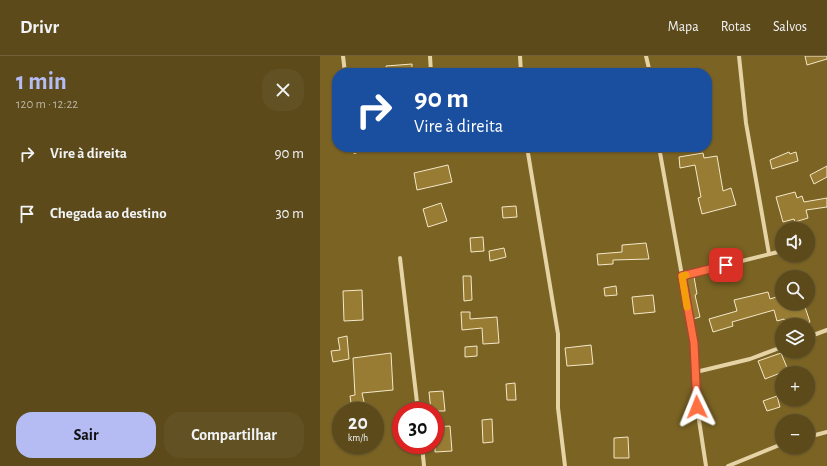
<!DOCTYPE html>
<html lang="pt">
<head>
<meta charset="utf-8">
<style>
	body { margin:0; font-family:"Alegreya Sans",sans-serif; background:#625123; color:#f1f3f6; height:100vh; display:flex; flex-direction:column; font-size:15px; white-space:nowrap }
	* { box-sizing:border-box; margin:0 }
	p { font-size:13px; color:#b8b3a2 }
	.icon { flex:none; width:22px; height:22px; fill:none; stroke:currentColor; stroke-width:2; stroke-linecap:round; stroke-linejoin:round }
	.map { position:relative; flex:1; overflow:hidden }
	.side { display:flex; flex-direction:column; background:#5c4a1a; width:320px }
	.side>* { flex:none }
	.banner { position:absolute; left:12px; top:12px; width:380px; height:84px; border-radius:16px; box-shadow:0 1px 3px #0004,0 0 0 1px #716239; background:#1a4fa0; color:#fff; overflow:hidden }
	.buttons { position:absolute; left:455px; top:166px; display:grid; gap:8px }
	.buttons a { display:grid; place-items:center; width:40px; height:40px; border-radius:50%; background:#5c4a1a; box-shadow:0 1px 3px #0004,0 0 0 1px #716239; font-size:20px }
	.speed { position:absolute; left:12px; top:346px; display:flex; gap:8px; font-size:20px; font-weight:700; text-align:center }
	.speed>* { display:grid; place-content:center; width:52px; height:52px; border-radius:50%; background:#5c4a1a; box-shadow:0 1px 3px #0004,0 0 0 1px #716239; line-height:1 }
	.speed small { font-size:10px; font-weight:400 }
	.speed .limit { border:6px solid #d22; background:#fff; color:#111 }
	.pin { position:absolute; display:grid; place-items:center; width:34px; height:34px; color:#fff; margin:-17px; border-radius:8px; box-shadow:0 2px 6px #0006 }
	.me { position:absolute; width:44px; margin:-22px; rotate:358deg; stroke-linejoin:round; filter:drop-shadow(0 0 3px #0008) }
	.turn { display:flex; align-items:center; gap:14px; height:84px; padding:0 16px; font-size:18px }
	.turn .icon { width:52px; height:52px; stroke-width:2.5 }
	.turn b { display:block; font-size:28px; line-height:34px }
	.round { display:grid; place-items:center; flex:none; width:42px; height:42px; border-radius:16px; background:#625123 }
	.summary { display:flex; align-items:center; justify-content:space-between; height:68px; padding:0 16px }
	h1 { font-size:24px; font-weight:700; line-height:30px; color:#b4bcf3 }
	.action { display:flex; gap:8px; margin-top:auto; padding:8px 16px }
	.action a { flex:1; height:46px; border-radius:16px; background:#b4bcf3; color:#111; font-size:16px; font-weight:700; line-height:46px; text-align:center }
	.action a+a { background:#625123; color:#f1f3f6 }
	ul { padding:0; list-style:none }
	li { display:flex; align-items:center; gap:12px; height:60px; padding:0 16px }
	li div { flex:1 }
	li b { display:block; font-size:15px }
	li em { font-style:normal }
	header { display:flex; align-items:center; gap:24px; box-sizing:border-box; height:56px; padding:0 20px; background:#5c4a1a; border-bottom:1px solid #716239 }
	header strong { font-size:19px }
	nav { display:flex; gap:22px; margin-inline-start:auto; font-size:14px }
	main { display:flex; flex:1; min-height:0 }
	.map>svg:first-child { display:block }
	.building { fill:#987c33; stroke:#f4e8c9 }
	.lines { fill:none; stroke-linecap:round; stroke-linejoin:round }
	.minor { stroke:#e5d3a6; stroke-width:4 }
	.route-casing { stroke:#a6492c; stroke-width:10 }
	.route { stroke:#ff7043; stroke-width:7 }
	.slow { stroke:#f59e0b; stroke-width:7 }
</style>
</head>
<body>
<header>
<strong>Drivr</strong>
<nav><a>Mapa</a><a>Rotas</a><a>Salvos</a></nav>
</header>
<main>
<section class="side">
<div class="summary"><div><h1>1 min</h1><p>120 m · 12:22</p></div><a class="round"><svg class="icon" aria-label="close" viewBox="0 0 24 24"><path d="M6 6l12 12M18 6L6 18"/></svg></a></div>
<ul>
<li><svg class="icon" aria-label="right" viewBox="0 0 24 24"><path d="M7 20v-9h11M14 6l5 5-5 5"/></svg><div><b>Vire à direita</b></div><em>90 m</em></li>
<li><svg class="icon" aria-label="arrive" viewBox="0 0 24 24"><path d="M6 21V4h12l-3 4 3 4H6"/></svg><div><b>Chegada ao destino</b></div><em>30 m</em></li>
</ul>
<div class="action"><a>Sair</a><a>Compartilhar</a></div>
</section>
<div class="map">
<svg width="507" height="410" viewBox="0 0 507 410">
	<rect width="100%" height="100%" fill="#7b6323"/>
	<!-- building -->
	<g class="building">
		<polygon points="485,0 507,0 507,3 487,9"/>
		<polygon points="92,8 92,17 67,17 66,10"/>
		<polygon points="469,96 470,98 476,96 478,105 452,113 450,104"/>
		<polygon points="383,97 384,102 397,100 403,135 411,132 416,149 382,158 378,142 381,141 375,109 360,112 359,101"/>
		<polygon points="128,109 132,126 97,134 94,117"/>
		<polygon points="507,110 507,121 494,128 490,119"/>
		<polygon points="475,136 477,142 482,140 484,146 507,142 507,151 486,154 488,162 475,166 474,163 463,166 456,141"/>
		<polygon points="121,147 127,165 108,171 103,153"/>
		<polygon points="196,150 197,161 183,162 182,151"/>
		<polygon points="163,181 164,195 151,196 150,182"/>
		<polygon points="326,187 329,203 293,204 293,208 278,209 277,198 302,196 302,189"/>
		<polygon points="184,192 186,201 170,205 169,195"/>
		<polygon points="143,220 151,220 152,244 144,245"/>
		<polygon points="374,221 377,238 375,239 380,261 373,263 366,223"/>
		<polygon points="296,230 297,239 285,240 284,232"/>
		<polygon points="42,234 43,264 24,265 23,235"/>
		<polygon points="448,236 450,243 462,239 462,247 471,247 472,252 484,248 490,266 481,269 466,269 464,263 457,265 454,254 412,266 413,270 393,276 389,263 417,255 414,244"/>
		<polygon points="333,239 335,256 314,258 312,241"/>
		<polygon points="141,256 150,256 150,263 177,261 179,287 163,288 162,272 142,274"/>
		<polygon points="27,280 29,303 13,306 11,295 20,294 18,282"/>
		<polygon points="271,289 273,308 247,310 245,292"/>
		<polygon points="157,290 157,300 145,301 145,291"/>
		<polygon points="71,297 73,334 42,337 44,346 31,347 30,340 35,339 33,302"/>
		<polygon points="461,297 468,314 445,323 438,305"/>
		<polygon points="195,327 196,344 187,344 186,328"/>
		<polygon points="123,335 125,355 111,355 109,336"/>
		<polygon points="457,340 460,351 447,355 443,345"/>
		<polygon points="172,363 173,386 163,387 162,364"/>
		<polygon points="130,370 132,395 115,396 115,371"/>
		<polygon points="308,381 309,402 294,402 294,382"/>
	</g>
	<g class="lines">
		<!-- minor -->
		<g class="minor">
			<polyline points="23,0 25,17"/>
			<polyline points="110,0 111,17"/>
			<polyline points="200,0 201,17"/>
			<polyline points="326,0 330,17"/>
			<polyline points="419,0 426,67 449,198"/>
			<polyline points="34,91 35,96"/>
			<polyline points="207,91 238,278 238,352 245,410"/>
			<polyline points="339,91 374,287 377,351 386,410"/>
			<polyline points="80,202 98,355"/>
			<polyline points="362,220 462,195"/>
			<polyline points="488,281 507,274"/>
			<polyline points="376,316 430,303 462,291"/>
			<polyline points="488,381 507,376"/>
			<polyline points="102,389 104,410"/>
			<polyline points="408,410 462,388"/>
		</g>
	</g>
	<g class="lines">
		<!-- route casing -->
		<g class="route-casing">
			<polyline id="route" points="377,351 374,287 362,220 406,209"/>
		</g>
		<!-- route -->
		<use href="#route" class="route"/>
		<!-- slow -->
		<polyline class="slow" points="366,219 362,220 367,251"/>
	</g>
</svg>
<div class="buttons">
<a><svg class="icon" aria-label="sound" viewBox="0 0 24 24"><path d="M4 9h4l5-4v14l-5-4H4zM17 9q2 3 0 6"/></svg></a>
<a><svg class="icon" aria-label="search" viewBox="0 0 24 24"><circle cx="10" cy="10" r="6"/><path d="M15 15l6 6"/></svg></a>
<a><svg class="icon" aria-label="layers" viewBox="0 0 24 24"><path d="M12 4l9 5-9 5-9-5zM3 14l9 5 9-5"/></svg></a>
<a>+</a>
<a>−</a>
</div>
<div class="speed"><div>20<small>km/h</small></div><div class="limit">30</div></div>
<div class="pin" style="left:406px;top:209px;background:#d93025"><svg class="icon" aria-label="arrive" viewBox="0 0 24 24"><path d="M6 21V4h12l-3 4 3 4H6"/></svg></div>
<svg class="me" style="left:377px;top:351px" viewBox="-20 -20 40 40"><path d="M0-17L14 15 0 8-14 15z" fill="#ff7043" stroke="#fff" stroke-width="4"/></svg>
<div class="banner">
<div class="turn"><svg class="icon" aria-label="right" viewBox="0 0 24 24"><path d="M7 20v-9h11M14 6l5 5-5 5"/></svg><div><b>90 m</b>Vire à direita</div></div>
</div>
</div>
</main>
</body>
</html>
